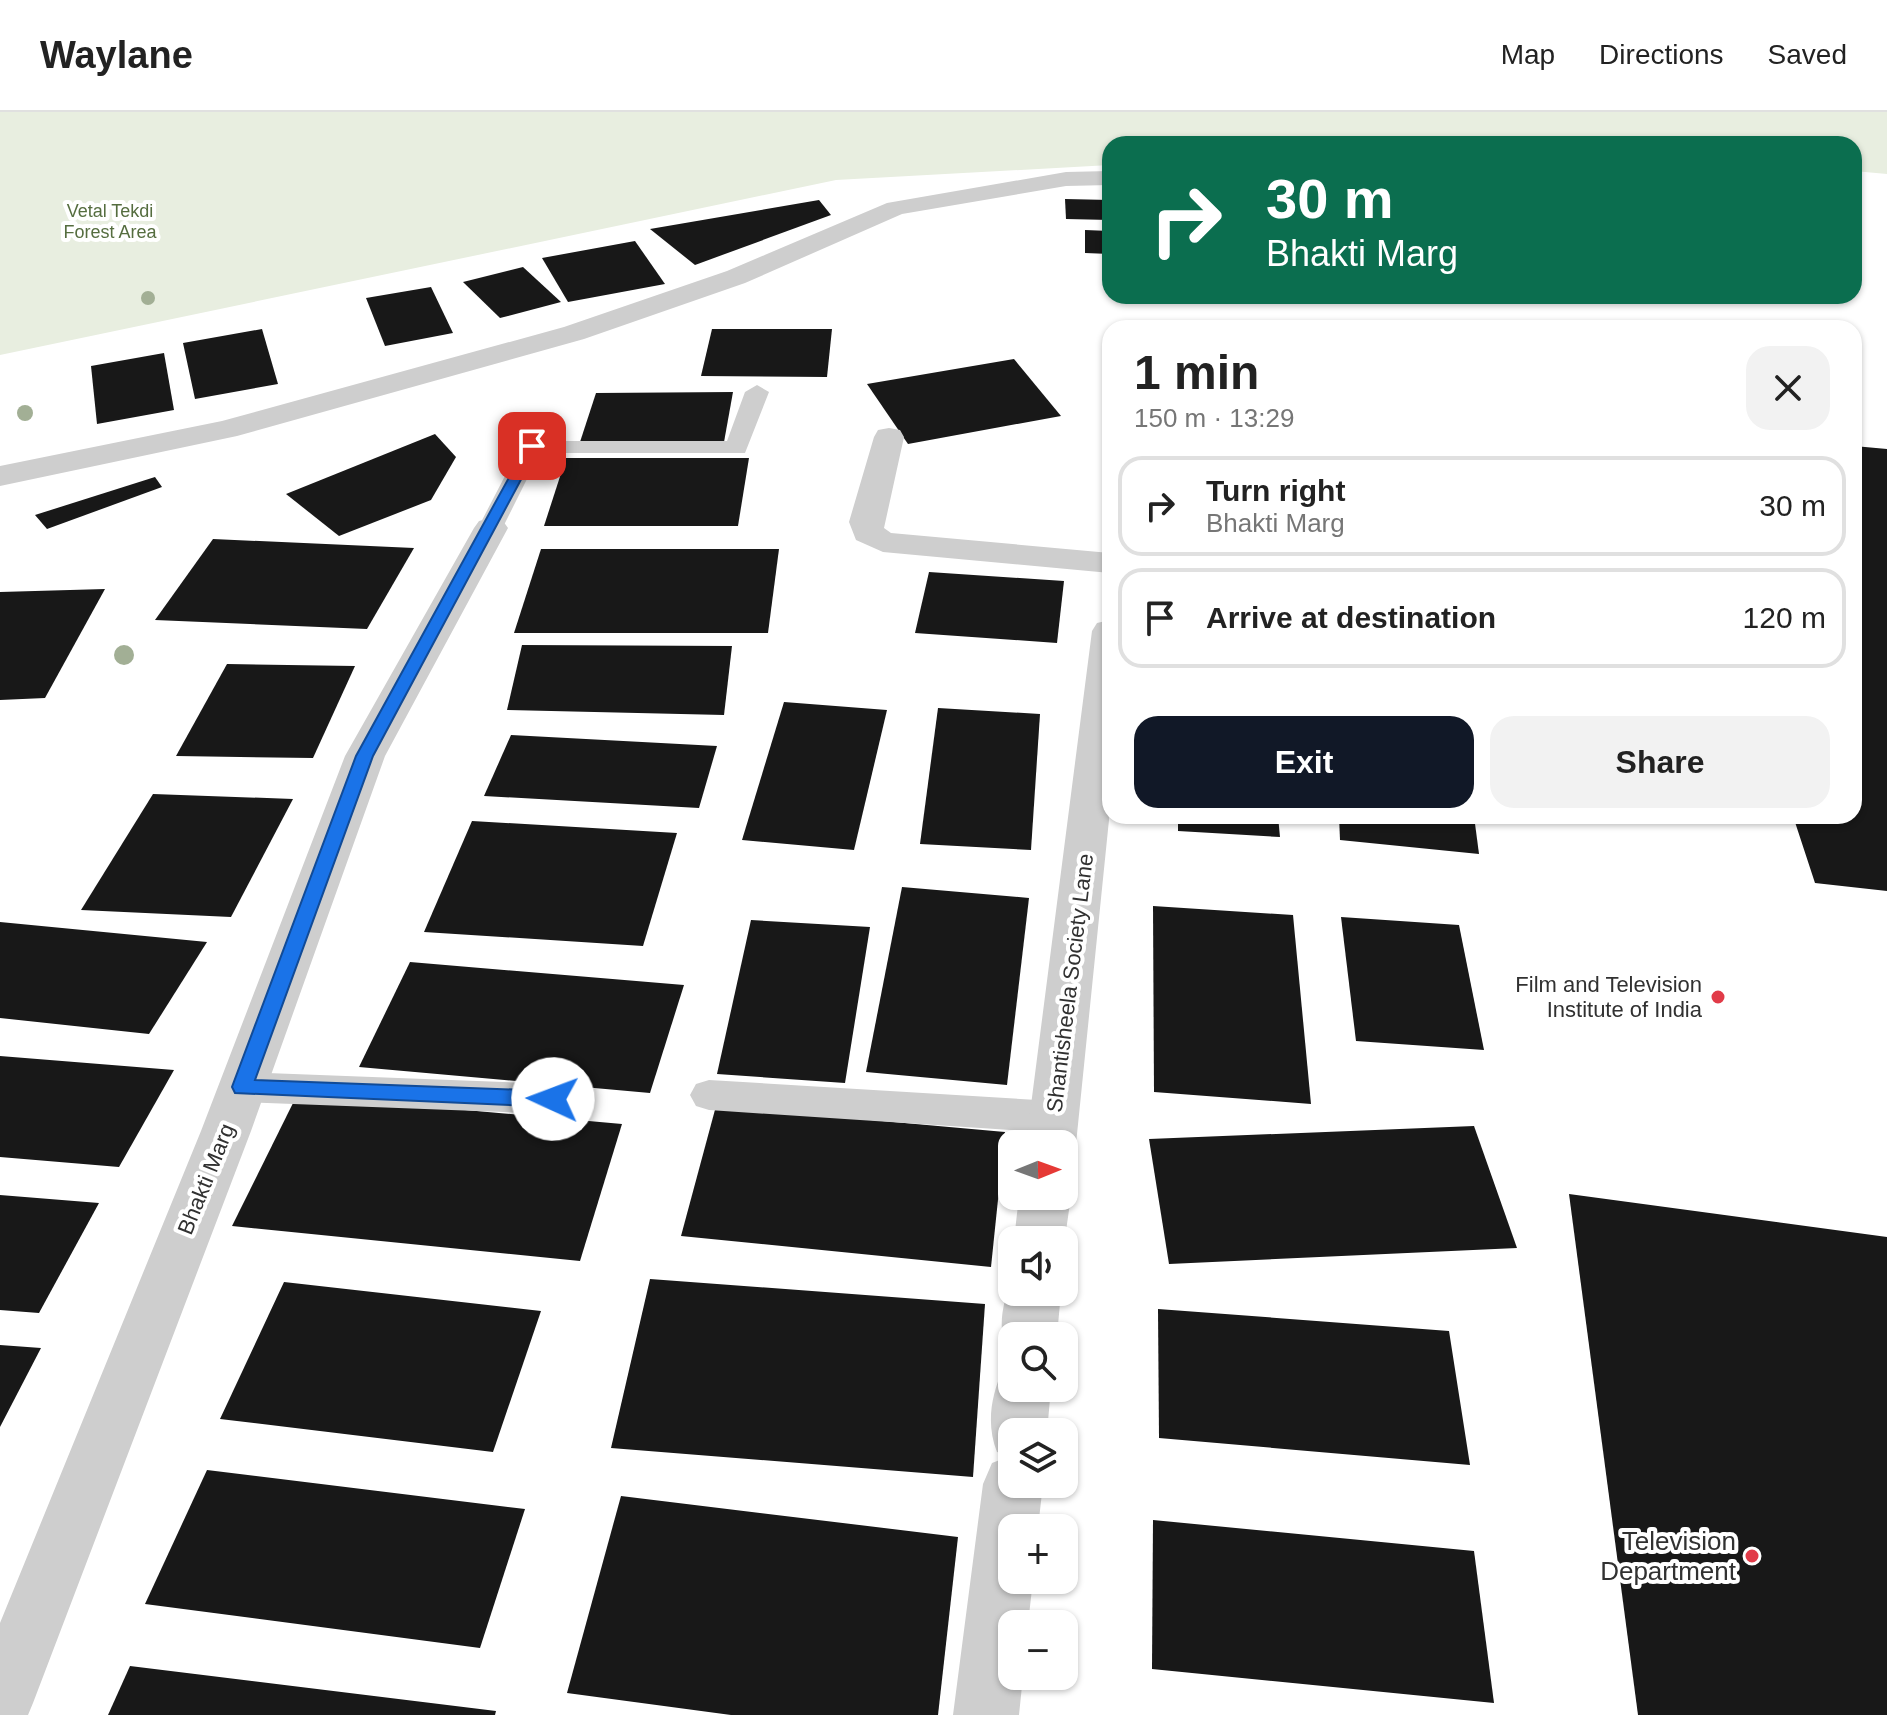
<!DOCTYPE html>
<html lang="en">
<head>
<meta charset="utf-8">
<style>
	body { margin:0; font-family:Arial,sans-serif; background:#f2f2f2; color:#222; height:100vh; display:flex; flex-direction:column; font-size:30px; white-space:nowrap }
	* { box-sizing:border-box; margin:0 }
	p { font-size:26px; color:#767676 }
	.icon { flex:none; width:44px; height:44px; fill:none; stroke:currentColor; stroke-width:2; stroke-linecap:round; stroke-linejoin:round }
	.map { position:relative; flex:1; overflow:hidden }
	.panel { position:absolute; left:1102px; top:208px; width:760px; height:504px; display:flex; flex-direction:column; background:#fff; border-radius:24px; box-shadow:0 2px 6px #0004 }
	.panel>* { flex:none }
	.guide { position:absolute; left:1102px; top:24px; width:760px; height:168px; border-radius:24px; box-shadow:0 2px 6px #0004; background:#0b6e4f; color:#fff; overflow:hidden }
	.needle { width:52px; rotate:89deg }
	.controls { position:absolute; left:998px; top:1018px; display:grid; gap:16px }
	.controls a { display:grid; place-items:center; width:80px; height:80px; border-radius:16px; background:#fff; box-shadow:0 2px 6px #0004; font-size:40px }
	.pin { position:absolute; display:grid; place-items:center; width:68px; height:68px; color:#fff; margin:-34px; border-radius:16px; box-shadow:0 4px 12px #0006 }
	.me { position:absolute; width:88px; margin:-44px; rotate:272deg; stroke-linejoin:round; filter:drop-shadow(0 0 6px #0008) }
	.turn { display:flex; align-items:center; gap:28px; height:168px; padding:0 32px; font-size:36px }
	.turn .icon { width:104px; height:104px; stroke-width:2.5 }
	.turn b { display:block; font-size:56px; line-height:68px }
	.round { display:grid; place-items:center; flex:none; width:84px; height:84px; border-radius:24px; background:#f2f2f2 }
	.headline { display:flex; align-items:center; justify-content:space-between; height:136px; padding:0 32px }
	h1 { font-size:48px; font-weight:800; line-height:60px }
	.cta { display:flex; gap:16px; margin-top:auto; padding:16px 32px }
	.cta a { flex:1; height:92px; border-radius:24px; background:#111827; color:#fff; font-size:32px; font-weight:800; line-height:92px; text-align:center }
	.cta a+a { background:#f2f2f2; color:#222 }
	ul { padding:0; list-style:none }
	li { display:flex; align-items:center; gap:24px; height:100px; margin:0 16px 12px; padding:0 16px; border:4px solid #e0e0e0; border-radius:24px }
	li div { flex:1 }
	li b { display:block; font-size:30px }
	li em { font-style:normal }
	header { display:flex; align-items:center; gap:48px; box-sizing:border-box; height:112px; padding:0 40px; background:#fff; border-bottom:2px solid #e0e0e0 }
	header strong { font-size:38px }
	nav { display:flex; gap:44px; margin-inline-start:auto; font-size:28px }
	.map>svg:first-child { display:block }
	.green { fill:#e8eee0 }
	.building { fill:#181818 }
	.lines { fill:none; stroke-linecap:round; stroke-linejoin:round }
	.service { fill:#cecece; fill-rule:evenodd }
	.minor { fill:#cecece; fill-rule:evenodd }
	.tree { fill:#a2af95 }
	.route { fill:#1a73e8; stroke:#114b97; stroke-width:2 }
	.poi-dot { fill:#e13b48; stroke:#fff; stroke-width:3 }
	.labels { text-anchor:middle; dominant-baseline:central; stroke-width:8; stroke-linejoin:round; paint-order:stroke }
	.far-park-label { font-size:18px; fill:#556d3f; stroke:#fff }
	.street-label { font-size:22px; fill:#313131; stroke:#fff }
	.poi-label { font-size:22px; fill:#313131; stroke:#fff; text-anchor:end }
	.near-poi-label { font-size:26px; fill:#313131; stroke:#fff; text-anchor:end }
</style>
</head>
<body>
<header>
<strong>Waylane</strong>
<nav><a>Map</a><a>Directions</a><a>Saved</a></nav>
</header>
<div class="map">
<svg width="1887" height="1603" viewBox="0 0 1887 1603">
	<rect width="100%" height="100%" fill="#fff"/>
	<!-- green -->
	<polygon class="green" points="0,0 1887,0 1887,62 1854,59 1854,32 1110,32 1110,53 836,68 0,243"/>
	<!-- building -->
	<g class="building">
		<polygon points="1065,87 1110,88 1110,108 1066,107"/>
		<polygon points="819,88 831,103 695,153 650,117"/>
		<polygon points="1085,118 1110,119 1110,142 1085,141"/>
		<polygon points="635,129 665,172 568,190 542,146"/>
		<polygon points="523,155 561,190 500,206 463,170"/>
		<polygon points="431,175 453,221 385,234 366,186"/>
		<polygon points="262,217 278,272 195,287 183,231"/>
		<polygon points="712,217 832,217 827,265 701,264"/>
		<polygon points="164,241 174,298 97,312 91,254"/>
		<polygon points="1014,247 1061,304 908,332 867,272"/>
		<polygon points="733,280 724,330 580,330 596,281"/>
		<polygon points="435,322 456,345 431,388 339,424 286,382"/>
		<polygon points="1854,334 1887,337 1887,779 1815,771 1793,704 1854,704"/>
		<polygon points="566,346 749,346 738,414 544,414"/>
		<polygon points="155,365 162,375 47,417 35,403"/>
		<polygon points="213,427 414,436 367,517 155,508"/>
		<polygon points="541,437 779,437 768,521 514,521"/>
		<polygon points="929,460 1064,469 1057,531 915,521"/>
		<polygon points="105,477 45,586 0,588 0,480"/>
		<polygon points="522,533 732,534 724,603 507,598"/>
		<polygon points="227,552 355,554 313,646 176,644"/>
		<polygon points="784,590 887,598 854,738 742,728"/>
		<polygon points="938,596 1040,602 1031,738 920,732"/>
		<polygon points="511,623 717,634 699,696 484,684"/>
		<polygon points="153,682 293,687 231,805 81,798"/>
		<polygon points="1178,704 1278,704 1280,725 1178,719"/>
		<polygon points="1339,704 1474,704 1479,742 1340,728"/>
		<polygon points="472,709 677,721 643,834 424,820"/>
		<polygon points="902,775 1029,786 1007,973 866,960"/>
		<polygon points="1153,794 1293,803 1311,992 1154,980"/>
		<polygon points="1341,805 1459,813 1484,938 1356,929"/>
		<polygon points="751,808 870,815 845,971 717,962"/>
		<polygon points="0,810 207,830 149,922 0,906"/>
		<polygon points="410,850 684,873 650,981 359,955"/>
		<polygon points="0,944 174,958 119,1055 0,1045"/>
		<polygon points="297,983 622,1012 580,1149 232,1114"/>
		<polygon points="716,994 1005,1020 991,1155 681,1124"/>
		<polygon points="1474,1014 1517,1136 1169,1152 1149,1027"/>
		<polygon points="1569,1082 1887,1125 1887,1603 1638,1603"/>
		<polygon points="0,1083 99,1091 39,1201 0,1198"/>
		<polygon points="650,1167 985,1192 973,1365 611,1336"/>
		<polygon points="284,1170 541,1199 493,1340 220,1307"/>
		<polygon points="1158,1197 1449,1219 1470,1353 1159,1326"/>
		<polygon points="0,1233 41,1236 0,1315"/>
		<polygon points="207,1358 525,1397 480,1536 145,1492"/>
		<polygon points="621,1384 958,1425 938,1603 731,1603 567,1581"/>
		<polygon points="1153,1408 1474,1439 1494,1591 1152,1557"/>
		<polygon points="130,1554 496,1599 495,1603 108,1603"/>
	</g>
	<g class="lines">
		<!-- service -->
		<g class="service">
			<polygon points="757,273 769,280 745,341 540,341 500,421 482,421 478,416 523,329 727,329 745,280"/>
			<polygon points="242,960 553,972 566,976 572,987 566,998 553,1002 242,990 229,986 223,975 229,964"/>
			<polygon points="709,968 1054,989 1068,994 1073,1005 1068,1016 1054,1021 709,998 696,994 690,983 696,972"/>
		</g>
		<!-- minor -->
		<g class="minor">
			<polygon points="1110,59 1110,73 1066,74 902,102 745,171 584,227 237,324 0,374 0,354 222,309 564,215 727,159 887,91 1066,60"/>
			<polygon points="889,316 900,318 904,325 884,416 891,421 1110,441 1110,461 883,440 856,428 849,410 874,325 878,318"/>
			<polygon points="491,406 503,409 508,416 385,644 251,1019 33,1591 28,1603 0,1603 0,1511 201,1019 345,644 474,416 479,409"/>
			<polygon points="1110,508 1110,698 1076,1032 1069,1047 1064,1048 1064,1032 1026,1032 1092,519 1097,511"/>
			<polygon points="1064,1070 1071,1084 1064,1133 1064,1128 1014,1128 1019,1084 1064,1084"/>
			<path d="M1012,1169V1180H1061L1057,1224H1012V1243C995,1225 1002,1190 1012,1169Z"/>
			<path d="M1012,1254V1276H1051L1047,1320H1012V1372H1043L1038,1416H1012V1468H1033L1028,1512H1012V1564H1023L1019,1603H953L983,1372L992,1351L1010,1344L997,1340C986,1312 991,1284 1003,1257Z"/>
		</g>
	</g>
	<!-- trees -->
	<g class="tree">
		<circle cx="148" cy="186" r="7"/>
		<circle cx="25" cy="301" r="8"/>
		<circle cx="124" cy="543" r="10"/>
	</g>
	<!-- route -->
	<polygon class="route" points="528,331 539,334 373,644 255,968 553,979 564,987 553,995 235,981 232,975 356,644"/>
	<!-- markers -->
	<g class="poi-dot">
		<circle cx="1718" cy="885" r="8"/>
		<circle cx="1752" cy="1444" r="8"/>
	</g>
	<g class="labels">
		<!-- far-park labels -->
		<g class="far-park-label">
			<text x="110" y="99">Vetal Tekdi<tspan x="110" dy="21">Forest Area</tspan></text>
		</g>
		<!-- street labels -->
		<g class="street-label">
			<text transform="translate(1070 871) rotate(-83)">Shantisheela Society Lane</text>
			<text transform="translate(206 1067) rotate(-68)">Bhakti Marg</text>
		</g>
		<!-- poi labels -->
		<g class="poi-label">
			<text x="1702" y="872">Film and Television<tspan x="1702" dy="25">Institute of India</tspan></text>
		</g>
		<!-- near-poi labels -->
		<g class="near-poi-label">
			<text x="1736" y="1429">Television<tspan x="1736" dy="30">Department</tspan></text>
		</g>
	</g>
</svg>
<div class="controls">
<a><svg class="needle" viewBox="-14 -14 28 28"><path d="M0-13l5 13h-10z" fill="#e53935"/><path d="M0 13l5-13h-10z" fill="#767676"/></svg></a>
<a><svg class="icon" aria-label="sound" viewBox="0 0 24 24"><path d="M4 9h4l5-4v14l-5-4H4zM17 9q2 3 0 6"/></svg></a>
<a><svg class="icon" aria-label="search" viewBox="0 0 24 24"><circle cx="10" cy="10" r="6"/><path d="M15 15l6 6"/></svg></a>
<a><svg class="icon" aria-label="layers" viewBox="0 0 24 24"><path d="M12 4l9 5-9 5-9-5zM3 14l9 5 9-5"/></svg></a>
<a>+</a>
<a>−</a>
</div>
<div class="pin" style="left:532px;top:334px;background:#d93025"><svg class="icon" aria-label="arrive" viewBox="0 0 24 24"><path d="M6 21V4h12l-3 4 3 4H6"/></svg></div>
<svg class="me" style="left:553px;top:987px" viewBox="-20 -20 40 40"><circle r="19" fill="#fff"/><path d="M0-13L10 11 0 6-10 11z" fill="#1a73e8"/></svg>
<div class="guide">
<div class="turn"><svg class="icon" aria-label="right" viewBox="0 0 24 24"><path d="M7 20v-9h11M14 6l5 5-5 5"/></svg><div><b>30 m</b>Bhakti Marg</div></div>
</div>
<section class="panel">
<div class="headline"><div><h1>1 min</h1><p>150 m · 13:29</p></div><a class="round"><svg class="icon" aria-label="close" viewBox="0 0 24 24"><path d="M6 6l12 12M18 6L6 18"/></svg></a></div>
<ul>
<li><svg class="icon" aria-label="right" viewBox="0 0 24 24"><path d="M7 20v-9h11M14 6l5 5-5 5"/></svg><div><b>Turn right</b><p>Bhakti Marg</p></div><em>30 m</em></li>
<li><svg class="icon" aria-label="arrive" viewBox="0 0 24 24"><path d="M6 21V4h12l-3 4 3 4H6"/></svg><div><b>Arrive at destination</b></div><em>120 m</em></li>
</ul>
<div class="cta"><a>Exit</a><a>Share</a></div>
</section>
</div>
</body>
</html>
